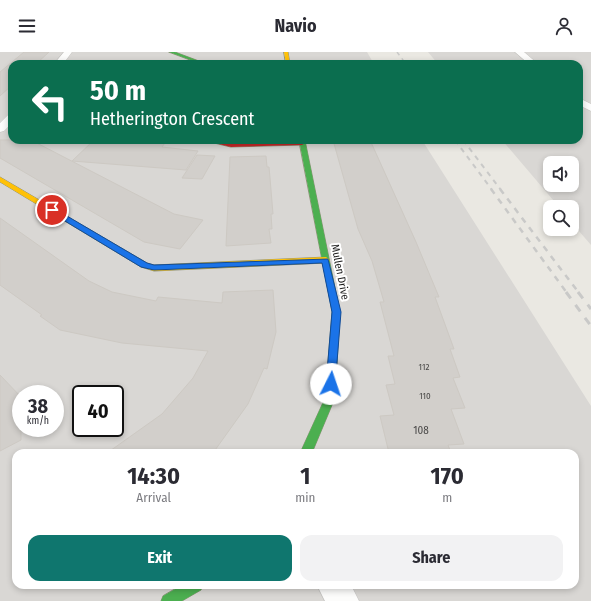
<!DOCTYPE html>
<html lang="en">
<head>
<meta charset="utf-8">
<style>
	body { margin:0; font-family:"Fira Sans Condensed",sans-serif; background:#f2f2f3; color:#2b2b33; height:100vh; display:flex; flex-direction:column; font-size:15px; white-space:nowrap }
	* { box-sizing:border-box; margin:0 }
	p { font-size:13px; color:#7c7c81 }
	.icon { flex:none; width:22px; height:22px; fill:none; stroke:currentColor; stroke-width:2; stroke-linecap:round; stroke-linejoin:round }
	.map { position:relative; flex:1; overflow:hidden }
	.side { position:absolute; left:12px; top:397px; width:567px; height:140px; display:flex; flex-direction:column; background:#fff; border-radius:12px; box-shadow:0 2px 6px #0003 }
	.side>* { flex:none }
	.banner { position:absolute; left:8px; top:8px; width:575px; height:84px; border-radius:12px; box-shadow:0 2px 6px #0003; background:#0b6e4f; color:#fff; overflow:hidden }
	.fabs { position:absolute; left:543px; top:104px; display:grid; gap:8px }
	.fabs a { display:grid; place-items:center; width:36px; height:36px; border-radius:8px; background:#fff; box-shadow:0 2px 6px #0003; font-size:20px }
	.speed { position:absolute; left:12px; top:333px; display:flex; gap:8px; font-size:20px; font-weight:700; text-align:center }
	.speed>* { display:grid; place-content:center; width:52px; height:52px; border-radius:50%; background:#fff; box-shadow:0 2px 6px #0003; line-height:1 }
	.speed small { font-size:10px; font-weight:400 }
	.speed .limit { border:2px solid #111; border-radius:6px; background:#fff; color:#111 }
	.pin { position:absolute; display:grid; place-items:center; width:34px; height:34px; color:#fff; margin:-17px; border:2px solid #fff; border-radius:50%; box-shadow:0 1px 4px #0007 }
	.me { position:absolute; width:44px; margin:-22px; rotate:4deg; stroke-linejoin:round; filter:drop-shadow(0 0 3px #0008) }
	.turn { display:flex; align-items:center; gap:14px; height:84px; padding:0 16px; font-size:18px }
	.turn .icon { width:52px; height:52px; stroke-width:2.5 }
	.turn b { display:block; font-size:28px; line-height:34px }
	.eta { display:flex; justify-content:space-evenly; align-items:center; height:68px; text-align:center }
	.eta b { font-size:24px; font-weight:700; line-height:28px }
	.cta { display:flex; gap:8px; margin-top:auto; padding:8px 16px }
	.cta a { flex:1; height:46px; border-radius:12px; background:#0f766e; color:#fff; font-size:16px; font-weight:700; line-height:46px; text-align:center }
	.cta a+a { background:#f2f2f3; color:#2b2b33 }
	header { display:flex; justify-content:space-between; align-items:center; height:52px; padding:0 16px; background:#fff; font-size:18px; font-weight:700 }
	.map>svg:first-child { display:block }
	.residential { fill:#d9d7d4; fill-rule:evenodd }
	.building { fill:#d2cfcb; stroke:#cdc9c3 }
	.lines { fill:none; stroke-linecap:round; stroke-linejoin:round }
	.street-casing { stroke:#c2c1be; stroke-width:1 }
	.fast-casing { stroke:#90937a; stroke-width:1 }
	.slow-casing { stroke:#90937a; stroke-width:1 }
	.jam-casing { stroke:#90937a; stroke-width:1 }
	.street { fill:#fcfcfb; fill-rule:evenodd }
	.fast { fill:#4caf50; fill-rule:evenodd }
	.slow { fill:#ffc107; fill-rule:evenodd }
	.jam { fill:#c62828; fill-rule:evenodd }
	.rail-far3 { stroke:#c9c9c8; stroke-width:1.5; stroke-dasharray:4 4; stroke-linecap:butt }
	.rail-far2 { stroke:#c9c9c8; stroke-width:2; stroke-dasharray:5 5; stroke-linecap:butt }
	.rail-far1 { stroke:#c9c9c8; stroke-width:2.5; stroke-dasharray:6 6; stroke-linecap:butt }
	.rail { stroke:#c9c9c8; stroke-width:3; stroke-dasharray:8 8; stroke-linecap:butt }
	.route { fill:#1a73e8; stroke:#114b97 }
	.labels { text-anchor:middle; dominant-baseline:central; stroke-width:4; stroke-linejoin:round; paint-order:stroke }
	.number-label { font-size:9px; fill:#4a4948 }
	.street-label { font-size:11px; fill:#1a1a1a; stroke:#fff }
	.near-number-label { font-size:11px; fill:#4a4948 }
</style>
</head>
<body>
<header><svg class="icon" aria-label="menu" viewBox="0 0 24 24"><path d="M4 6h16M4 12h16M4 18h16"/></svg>Navio<svg class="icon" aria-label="person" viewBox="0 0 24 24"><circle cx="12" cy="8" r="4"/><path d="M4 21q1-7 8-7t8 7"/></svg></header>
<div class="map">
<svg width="591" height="549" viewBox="0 0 591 549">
	<rect width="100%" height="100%" fill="#eae8e2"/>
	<!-- residential -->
	<g class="residential">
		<path d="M0,0H367L374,12H12V88H422L591,354V549H0ZM21,342H55V376H21ZM81,342H115V376H81ZM16,401H575V533H16Z"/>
		<path d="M428,0H591V193L572,171V155H559L502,88H579V12H438ZM550,111H572V133H550Z"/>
	</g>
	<!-- building -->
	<g class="building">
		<polygon points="24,0 49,0 36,12 12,12 12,33 0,44 0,20"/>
		<polygon points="0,88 31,88 174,162 203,168 180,197 144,190 0,106"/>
		<polygon points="94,88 167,88 162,95 198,99 186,118 72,109"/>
		<polygon points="333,88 370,88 416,190 439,245 435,245 454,297 450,297 460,325 453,326 465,356 451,357 464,392 448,393 451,401 389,401 380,364 394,363 386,333 395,332 388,304 394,304 380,250 384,250 372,209 358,177"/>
		<polygon points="197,103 215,104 202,127 182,126"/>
		<polygon points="266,104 267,115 269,115 270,126 273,162 271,162 272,177 269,177 271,191 226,194 230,105"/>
		<polygon points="0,166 89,229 112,240 156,249 158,245 222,251 223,240 273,238 276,280 267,317 264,316 248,352 213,401 107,401 162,362 193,326 208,299 122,291 60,278 40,264 42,263 0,233"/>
		<polygon points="0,323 21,345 21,388 0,399"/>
	</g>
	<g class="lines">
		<!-- street casing -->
		<g class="street-casing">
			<g id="street">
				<polygon points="64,0 72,0 63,12 54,12"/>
				<polygon points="515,0 524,0 538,12 529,12"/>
				<polygon points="579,46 591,52 591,59 579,53"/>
				<polygon points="12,62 12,71 4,79 0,80 0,71 8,63"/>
				<polygon points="317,533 351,533 359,549 325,549"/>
			</g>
		</g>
		<!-- fast casing -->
		<g class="fast-casing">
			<g id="fast">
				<polygon points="169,0 175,0 207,12 201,12"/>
				<polygon points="299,88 305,88 340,260 335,346 312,401 300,401 325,346 332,260"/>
				<polygon points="182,533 203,533 201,538 182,549 161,549 163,544"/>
			</g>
		</g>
		<!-- slow casing -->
		<g class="slow-casing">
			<g id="slow">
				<polygon points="284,0 288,0 290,12 286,12"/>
				<polygon points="0,125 147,211 154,213 326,205 330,208 326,211 154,219 141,215 0,130"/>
			</g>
		</g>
		<!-- jam casing -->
		<g class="jam-casing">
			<polygon id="jam" points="202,88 213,88 231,91 302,89 305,91 302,93 231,95"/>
		</g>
		<!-- street -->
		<use href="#street" class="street"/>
		<!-- fast -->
		<use href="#fast" class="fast"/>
		<!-- slow -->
		<use href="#slow" class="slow"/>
		<!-- jam -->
		<use href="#jam" class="jam"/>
		<!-- rail-far3 -->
		<polyline class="rail-far3" points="397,0 406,12"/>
		<!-- rail-far2 -->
		<g class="rail-far2">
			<polyline points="455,88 492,138"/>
			<polyline points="463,88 501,138"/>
		</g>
		<!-- rail-far1 -->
		<g class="rail-far1">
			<polyline points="491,137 567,241"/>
			<polyline points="500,137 579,241"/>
		</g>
		<!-- rail -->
		<g class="rail">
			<polyline points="566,240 591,274"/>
			<polyline points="578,240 591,257"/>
		</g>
	</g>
	<!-- route -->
	<polygon class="route" points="50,157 55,157 147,211 154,213 328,207 341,260 335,335 327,335 326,332 332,260 322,211 154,218 141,215 50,160"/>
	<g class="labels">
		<!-- number labels -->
		<g class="number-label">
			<text x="424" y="315">112</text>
			<text x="425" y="344">110</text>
		</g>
		<!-- street labels -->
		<g class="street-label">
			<text transform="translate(340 220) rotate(79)">Mullen Drive</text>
		</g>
		<!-- near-number labels -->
		<g class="near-number-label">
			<text x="421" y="378">108</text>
		</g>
	</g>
</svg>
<div class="fabs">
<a><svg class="icon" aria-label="sound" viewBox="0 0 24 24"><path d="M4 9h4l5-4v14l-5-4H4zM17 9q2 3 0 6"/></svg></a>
<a><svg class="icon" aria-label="search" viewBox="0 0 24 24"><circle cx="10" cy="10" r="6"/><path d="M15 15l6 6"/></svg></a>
</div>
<div class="speed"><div>38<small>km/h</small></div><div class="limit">40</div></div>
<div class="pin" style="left:52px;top:158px;background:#d93025"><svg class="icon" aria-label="arrive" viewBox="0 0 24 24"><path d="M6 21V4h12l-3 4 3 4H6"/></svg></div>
<svg class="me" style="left:331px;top:332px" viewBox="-20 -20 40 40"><circle r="19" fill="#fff"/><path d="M0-13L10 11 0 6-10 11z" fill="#1a73e8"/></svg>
<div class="banner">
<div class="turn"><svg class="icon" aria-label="left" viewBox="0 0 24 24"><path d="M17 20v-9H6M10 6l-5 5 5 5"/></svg><div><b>50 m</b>Hetherington Crescent</div></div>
</div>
<section class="side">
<div class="eta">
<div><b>14:30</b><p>Arrival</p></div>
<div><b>1</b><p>min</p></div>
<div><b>170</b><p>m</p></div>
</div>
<div class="cta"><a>Exit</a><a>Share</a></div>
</section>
</div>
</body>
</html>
